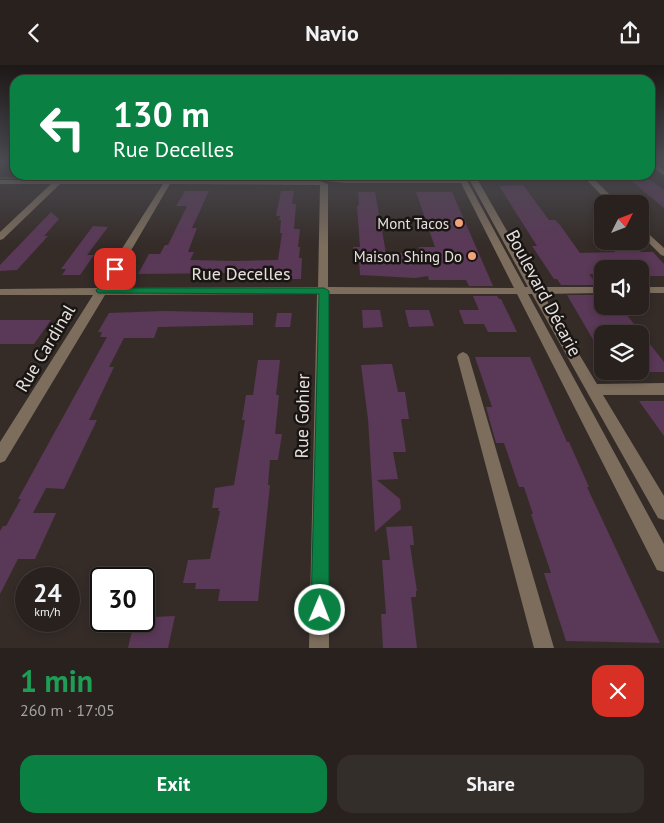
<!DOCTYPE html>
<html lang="en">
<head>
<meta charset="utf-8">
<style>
	body { margin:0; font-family:"PT Sans",sans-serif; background:#342e2b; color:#f1f3f6; height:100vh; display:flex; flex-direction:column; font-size:19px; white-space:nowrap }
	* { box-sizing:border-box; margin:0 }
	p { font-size:16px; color:#a5a3a4 }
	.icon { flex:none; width:28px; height:28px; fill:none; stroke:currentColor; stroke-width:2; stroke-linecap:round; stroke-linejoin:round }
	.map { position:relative; height:583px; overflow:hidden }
	.side { display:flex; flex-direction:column; background:#28211e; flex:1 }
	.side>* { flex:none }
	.banner { position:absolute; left:10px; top:10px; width:645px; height:105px; border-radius:15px; box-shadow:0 2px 8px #0003,0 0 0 1px #443e3c; background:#0b8043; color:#fff; overflow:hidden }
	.needle { width:32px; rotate:48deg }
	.controls { position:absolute; left:594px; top:130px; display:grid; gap:10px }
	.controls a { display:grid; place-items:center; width:55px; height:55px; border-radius:10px; background:#28211e; box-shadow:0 2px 8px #0003,0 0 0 1px #443e3c; font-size:25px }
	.speed { position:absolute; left:15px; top:502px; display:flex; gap:10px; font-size:25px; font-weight:700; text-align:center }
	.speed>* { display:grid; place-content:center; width:65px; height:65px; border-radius:50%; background:#28211e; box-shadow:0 2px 8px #0003,0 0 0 1px #443e3c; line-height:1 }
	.speed small { font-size:12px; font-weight:400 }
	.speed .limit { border:2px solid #111; border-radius:8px; background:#fff; color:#111 }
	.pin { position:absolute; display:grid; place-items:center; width:42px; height:42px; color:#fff; margin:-21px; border-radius:10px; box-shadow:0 2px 8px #0006 }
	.me { position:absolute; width:55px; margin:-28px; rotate:1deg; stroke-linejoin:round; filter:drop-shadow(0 0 4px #0008) }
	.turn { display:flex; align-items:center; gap:18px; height:105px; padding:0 20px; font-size:22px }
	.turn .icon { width:65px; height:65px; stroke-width:2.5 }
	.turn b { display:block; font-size:35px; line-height:42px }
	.round { display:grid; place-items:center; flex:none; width:52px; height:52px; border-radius:15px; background:#342e2b }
	.overview { display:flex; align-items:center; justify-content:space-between; height:85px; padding:0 20px }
	h1 { font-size:30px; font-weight:800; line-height:38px; color:#1e9e55 }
	.button { display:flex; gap:10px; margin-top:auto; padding:10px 20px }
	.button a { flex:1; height:58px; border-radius:15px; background:#0b8043; color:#fff; font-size:20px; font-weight:800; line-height:58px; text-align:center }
	.button a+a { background:#342e2b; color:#f1f3f6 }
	header { display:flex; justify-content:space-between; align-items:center; height:65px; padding:0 20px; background:#28211e; font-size:22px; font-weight:800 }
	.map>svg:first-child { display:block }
	.green { fill:#34533b }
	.building { fill:#5a3857 }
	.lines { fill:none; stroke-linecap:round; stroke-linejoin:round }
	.minor { fill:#7c6d5d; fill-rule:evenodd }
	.route { fill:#0b8043; stroke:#07532c }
	.poi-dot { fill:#f0a278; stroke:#191513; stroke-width:2 }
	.labels { text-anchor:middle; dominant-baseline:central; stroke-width:5; stroke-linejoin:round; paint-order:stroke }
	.far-poi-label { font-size:15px; fill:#e7e0de; stroke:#191513; text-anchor:end }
	.street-label { font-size:18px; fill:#e7e0de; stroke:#191513 }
</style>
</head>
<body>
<header><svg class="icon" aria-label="back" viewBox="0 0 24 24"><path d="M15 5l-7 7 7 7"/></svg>Navio<svg class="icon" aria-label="share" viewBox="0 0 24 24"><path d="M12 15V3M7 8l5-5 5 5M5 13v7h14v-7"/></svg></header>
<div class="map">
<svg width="664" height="583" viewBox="0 0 664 583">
	<rect width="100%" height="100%" fill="#352c28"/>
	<!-- green -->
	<g class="green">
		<polygon points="337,110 451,110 451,112 343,112"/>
		<polygon points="309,111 309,114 0,114 0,112"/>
	</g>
	<!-- building -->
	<g class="building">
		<polygon points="624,110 643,110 664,125 664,143"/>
		<polygon points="523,120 549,155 555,155 560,160 580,188 615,187 611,182 635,181 641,187 653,187 664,199 664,211 640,211 640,204 602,204 602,210 589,209 597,220 561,220 557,214 554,214 532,181 537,181 499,121"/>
		<polygon points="185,126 209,126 192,163 197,163 188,187 194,187 190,195 236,196 278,195 282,168 280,168 281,155 279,155 280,151 276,151 281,126 294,126 292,139 296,139 294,164 300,164 298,182 300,182 299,193 302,193 301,214 287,214 287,208 235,208 235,198 233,208 138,209 149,189 160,189 165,180 168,180 187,141 176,141"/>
		<polygon points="358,127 375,127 386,188 421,188 419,182 435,182 416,127 452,127 493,221 469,221 466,215 429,215 428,211 415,213 360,210 359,195 354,195 353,182 360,182 357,141 359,140"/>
		<polygon points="51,147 59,154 44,171 48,171 17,205 0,206 0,200"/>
		<polygon points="93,161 108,162 87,190 94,190 80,210 62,210 66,204 61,204"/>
		<polygon points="567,230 602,230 602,241 618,241 623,248 626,249 664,297 664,307 640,307 640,269 602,269 602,290"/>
		<polygon points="473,231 497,231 499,234 501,234 517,267 488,267 484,259 464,259 459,245 479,245"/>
		<polygon points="362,245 380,245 383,262 363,263"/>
		<polygon points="405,245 429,245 434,261 409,262"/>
		<polygon points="164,246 253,248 253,260 158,262 154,273 124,273 109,302 114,302 89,355 97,355 64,424 46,423 33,448 56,448 35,494 18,494 0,529 0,466 3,461 6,461 21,434 18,434 107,272 100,272 102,267 98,267 109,248"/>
		<polygon points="277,248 292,248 290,262 275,262"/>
		<polygon points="0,255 51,255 34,279 0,279"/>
		<polygon points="475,292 530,292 567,377 569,377 589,422 587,422 660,578 566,576 544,508 551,508 531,449 533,449 524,422 519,422 504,378 496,378 486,342 492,342"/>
		<polygon points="258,295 280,295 276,330 279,330 275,369 282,369 278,395 270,395 268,420 270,420 258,536 218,536 220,524 195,524 196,518 183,518 188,495 210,494 220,446 218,446 219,443 212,443 215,423 234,420 245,355 242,355 246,330 253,330"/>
		<polygon points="387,299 392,299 398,327 405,327 409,354 401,354 406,387 393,387 398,414 377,415 400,434 401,444 375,467 368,354 361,300"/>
		<polygon points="639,336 664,336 664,371"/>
		<polygon points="412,461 414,480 410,480 417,526 416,526 416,532 411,532 417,583 383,583 381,549 386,549 382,495 390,495 386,462"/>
		<polygon points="175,551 168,583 128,583 133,562 150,561 153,552"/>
	</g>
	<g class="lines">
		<!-- minor -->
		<g class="minor">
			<polygon points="650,98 655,98 664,105 664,110 650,101"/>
			<path d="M320,110L345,114H458L456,110H464L525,222H528L467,110H475L539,222H602V228L543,229L597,319L664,318V330H603L664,431V455L658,453L532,229H528L664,479V507L657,505L517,229H328L329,583H309L317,229L105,230L5,396L0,398V377L93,230H0V224L97,223L163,119H60L3,174L0,175V167L51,119H0V115H317L328,119V222L514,223L461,118H345L326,116ZM170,119L320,120L318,222L109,223Z"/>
			<polygon points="582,110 590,110 619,139 610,139"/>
			<polygon points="640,161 664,183 664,191 661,190 640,169"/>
			<rect x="640" y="222" width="24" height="6"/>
			<polygon points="463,287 467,289 469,292 554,583 534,583 457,292 459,289"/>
		</g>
	</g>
	<!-- sky -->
	<linearGradient id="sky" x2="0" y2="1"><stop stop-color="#1d1816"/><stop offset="0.54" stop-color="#4b4b53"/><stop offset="1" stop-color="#4b4b53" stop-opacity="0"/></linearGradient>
	<rect width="664" height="180" fill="url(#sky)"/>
	<!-- route -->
	<polygon class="route" points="115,201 119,204 108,223 324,223 329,226 329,545 326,551 320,554 313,551 311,545 319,229 98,228 96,226 112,202"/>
	<!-- markers -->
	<g class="poi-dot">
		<circle cx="459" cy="158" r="5"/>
		<circle cx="472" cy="191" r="5"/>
	</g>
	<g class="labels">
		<!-- far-poi labels -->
		<g class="far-poi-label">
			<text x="449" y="158">Mont Tacos</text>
			<text x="462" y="191">Maison Shing Do</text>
		</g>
		<!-- street labels -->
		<g class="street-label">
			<text x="241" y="208">Rue Decelles</text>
			<text transform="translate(544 228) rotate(62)">Boulevard Décarie</text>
			<text transform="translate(45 283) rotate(-59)">Rue Cardinal</text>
			<text transform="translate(302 351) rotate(-89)">Rue Gohier</text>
		</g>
	</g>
</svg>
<div class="controls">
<a><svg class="needle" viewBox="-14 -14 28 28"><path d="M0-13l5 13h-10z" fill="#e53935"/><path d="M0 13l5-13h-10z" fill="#a5a3a4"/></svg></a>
<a><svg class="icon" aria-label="sound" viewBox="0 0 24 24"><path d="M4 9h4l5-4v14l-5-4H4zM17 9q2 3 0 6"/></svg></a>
<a><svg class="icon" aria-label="layers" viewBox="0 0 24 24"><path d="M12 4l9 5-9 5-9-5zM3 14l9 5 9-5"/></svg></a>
</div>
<div class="speed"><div>24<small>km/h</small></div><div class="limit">30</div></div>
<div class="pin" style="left:115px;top:204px;background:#d93025"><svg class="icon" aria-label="arrive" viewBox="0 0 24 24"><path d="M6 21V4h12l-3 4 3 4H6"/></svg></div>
<svg class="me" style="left:320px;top:545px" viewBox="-20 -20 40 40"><circle r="17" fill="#0b8043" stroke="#fff" stroke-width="3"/><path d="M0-11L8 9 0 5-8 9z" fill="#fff"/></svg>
<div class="banner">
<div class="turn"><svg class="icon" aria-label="left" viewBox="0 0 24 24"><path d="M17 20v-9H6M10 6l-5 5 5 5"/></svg><div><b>130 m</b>Rue Decelles</div></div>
</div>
</div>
<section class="side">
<div class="overview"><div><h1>1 min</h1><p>260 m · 17:05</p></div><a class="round" style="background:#d93025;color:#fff"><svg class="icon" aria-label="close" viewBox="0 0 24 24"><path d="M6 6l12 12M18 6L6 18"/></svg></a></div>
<div class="button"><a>Exit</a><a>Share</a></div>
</section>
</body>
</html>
